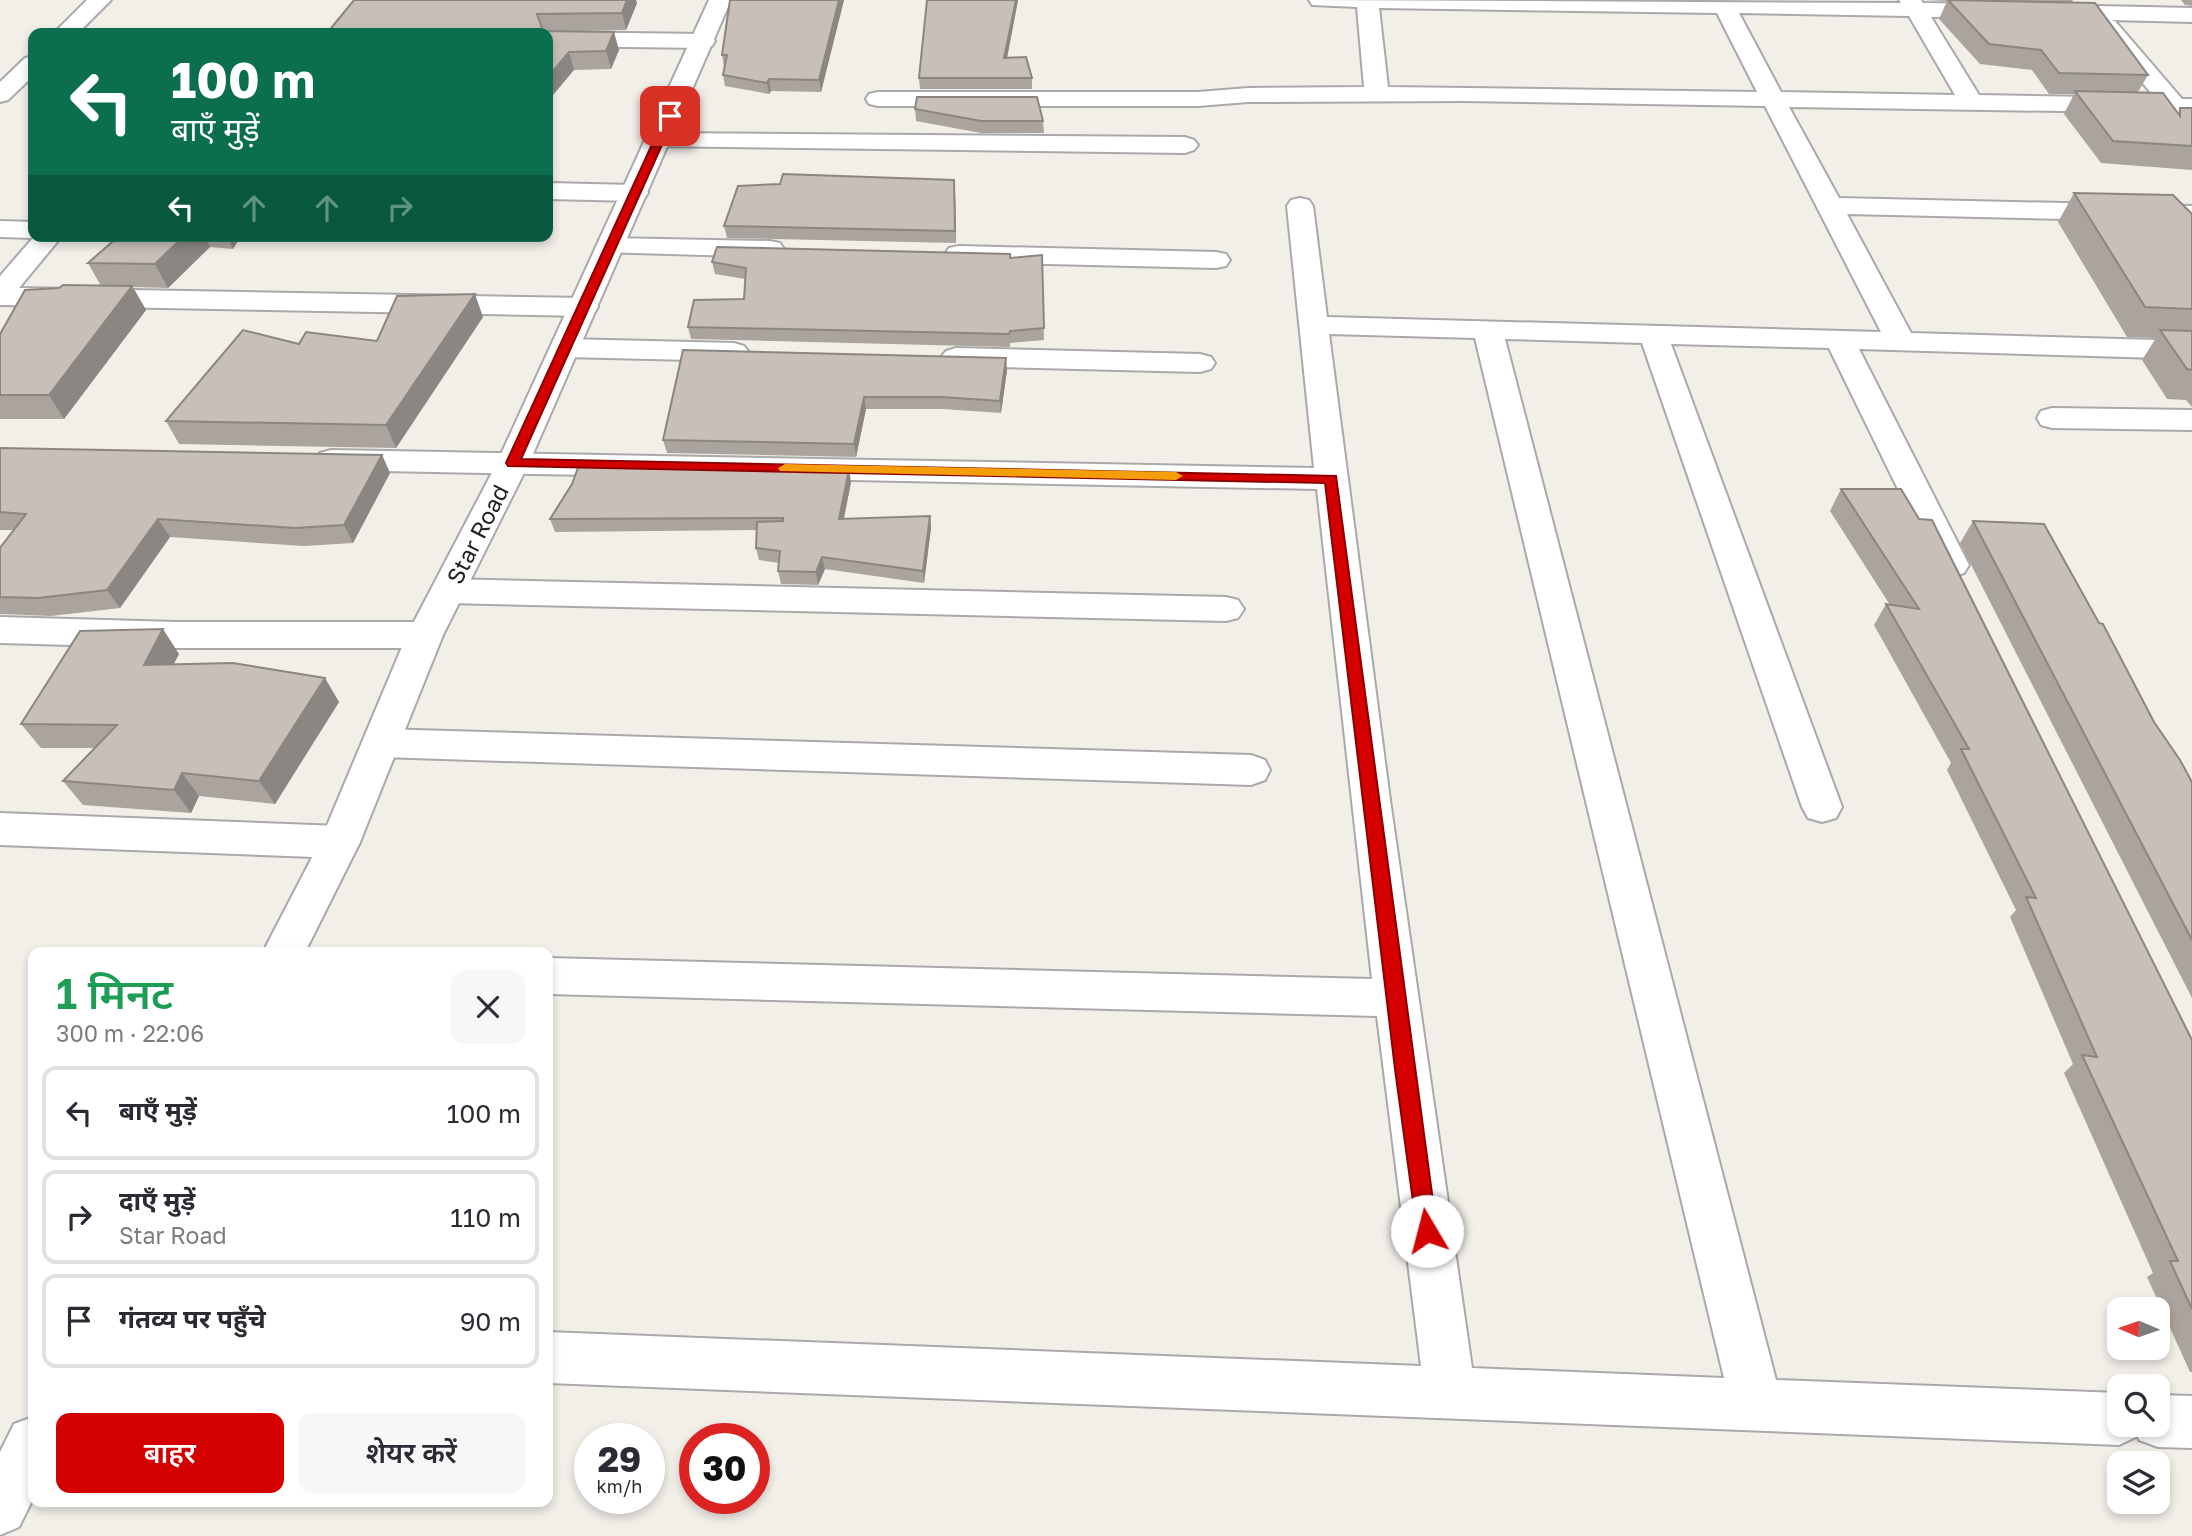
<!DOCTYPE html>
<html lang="hi">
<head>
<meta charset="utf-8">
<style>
	body { margin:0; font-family:"Golos Text","Noto Sans Devanagari",sans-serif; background:#f7f7f7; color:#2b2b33; height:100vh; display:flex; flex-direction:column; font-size:26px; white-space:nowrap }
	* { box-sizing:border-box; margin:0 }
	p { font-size:23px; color:#7c7c81 }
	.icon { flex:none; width:38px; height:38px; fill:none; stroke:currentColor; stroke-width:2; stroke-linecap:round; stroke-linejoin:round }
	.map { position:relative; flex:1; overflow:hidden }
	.details { position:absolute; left:28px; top:947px; width:525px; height:560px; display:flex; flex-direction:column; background:#fff; border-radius:14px; box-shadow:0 4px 10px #0003 }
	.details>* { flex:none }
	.hud { position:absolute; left:28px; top:28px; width:525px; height:214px; border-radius:14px; box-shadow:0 4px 10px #0003; background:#0b6e4f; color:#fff; overflow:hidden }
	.needle { width:46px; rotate:272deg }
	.fabs { position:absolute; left:2107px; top:1297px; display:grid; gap:14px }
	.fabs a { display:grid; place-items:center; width:63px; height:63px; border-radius:14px; background:#fff; box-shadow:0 4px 10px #0003; font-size:35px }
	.speed { position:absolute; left:574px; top:1423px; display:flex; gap:14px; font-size:35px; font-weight:700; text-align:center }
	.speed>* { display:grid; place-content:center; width:91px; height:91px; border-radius:50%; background:#fff; box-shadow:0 4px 10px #0003; line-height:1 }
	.speed small { font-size:18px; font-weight:400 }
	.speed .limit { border:10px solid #d22; background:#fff; color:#111 }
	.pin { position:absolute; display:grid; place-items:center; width:60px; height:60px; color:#fff; margin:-30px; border-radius:14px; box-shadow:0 4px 10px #0006 }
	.me { position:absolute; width:77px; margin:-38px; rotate:352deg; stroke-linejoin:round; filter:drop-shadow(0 0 5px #0008) }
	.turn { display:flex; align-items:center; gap:24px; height:147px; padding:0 28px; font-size:32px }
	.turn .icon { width:91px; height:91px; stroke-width:2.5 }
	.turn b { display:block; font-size:49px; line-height:60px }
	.lanes { display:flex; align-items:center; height:66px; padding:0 28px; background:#0003; justify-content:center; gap:35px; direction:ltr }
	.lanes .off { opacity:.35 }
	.round { display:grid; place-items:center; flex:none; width:74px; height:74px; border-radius:14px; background:#f7f7f7 }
	.overview { display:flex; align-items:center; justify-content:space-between; height:119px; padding:0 28px }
	h1 { font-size:42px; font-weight:600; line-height:52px; color:#1e9e55 }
	.primary-button { display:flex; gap:14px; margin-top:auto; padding:14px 28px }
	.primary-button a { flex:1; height:80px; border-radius:14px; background:#d40000; color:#fff; font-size:28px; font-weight:600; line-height:80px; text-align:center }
	.primary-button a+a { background:#f7f7f7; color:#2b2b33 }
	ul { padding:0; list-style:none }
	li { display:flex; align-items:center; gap:21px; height:94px; margin:0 14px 10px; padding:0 14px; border:4px solid #e1e1e2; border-radius:14px }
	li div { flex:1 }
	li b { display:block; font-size:26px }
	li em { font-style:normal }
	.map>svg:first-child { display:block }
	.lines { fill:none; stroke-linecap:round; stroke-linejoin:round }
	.minor-casing { stroke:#a9a9a9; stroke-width:4 }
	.tertiary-casing { stroke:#a9a9a9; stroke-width:4 }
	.minor { fill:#fff; fill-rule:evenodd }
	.tertiary { fill:#fff; fill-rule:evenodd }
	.wall { fill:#aba49e }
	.shaded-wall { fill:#8b8681 }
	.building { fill:#c7bfb8; stroke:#8b8681; stroke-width:2 }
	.route { fill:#d40000; stroke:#8a0000; stroke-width:2 }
	.slow { fill:#f59e0b }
	.labels { text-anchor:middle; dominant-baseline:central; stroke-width:5; stroke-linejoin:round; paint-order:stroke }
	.street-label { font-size:23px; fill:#222; stroke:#fff }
</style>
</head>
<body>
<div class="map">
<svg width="2192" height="1536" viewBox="0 0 2192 1536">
	<rect width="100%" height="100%" fill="#f2efe9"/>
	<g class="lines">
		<!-- minor casing -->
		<g class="minor-casing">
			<g id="minor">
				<polygon points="87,0 111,0 78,33 54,33"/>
				<path d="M1309,0L1901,3L1899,0H1921L1923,3L1994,4L2002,6L2005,11L2002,16L1931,17L1979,95L2155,98L2096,26L2105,20L2051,19L2043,17L2040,12L2043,7L2051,5L2192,8V22L2110,20L2115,21L2182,99H2192V113L1789,107L1839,198L2192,206V222L1847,214L1911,333L2192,341V359L1859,349L1969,565L1964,573L1952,577L1940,573L1935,565L1829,348L1671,344L1842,807L1836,818L1822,822L1808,818L1802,807L1642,343L1505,339L1776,1380L2119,1393V1424H2158V1395L2192,1396V1448L2158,1447L2139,1440L2138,1436L2119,1445L548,1383V1332L1421,1366L1377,1016L548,994V958L1372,979L1317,489L331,470L320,467L315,460L320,453L331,450L1314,468L1287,206L1291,200L1300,198L1309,200L1313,206L1327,317L1881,332L1765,106L1464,101L1248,102L1198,106H878L869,104L866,99L869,94L878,92H1198L1248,88L1364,87L1357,7L1312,5ZM1379,8L1717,13L1757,92L1388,87ZM1739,13L1909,16L1955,95L1781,92ZM1329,334L1475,338L1724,1378L1472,1368L1390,800Z"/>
				<polygon points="548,32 704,34 712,36 715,41 712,46 704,48 548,46 548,33 544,33"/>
				<polygon points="33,56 33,76 8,100 0,102 0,82 25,58"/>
				<polygon points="658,133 1185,137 1194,140 1198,145 1194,150 1185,153 649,146 645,141 649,136"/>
				<polygon points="548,183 635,185 644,187 648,193 644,199 635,201 548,199"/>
				<polygon points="0,221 33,222 33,236 62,236 19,288 584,298 594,301 598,307 594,313 584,316 0,305 0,276 33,238 0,237"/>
				<polygon points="611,238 770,241 780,243 784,249 780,255 770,257 601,252 597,246 601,240"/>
				<polygon points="959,246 1216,252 1226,254 1230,260 1226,266 1216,268 959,262 949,260 945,254 949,248"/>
				<polygon points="565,339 734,343 744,346 749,352 744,358 734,361 565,357 555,354 550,348 555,342"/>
				<polygon points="956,348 1200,354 1211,357 1215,363 1211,369 1200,372 956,366 946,363 941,357 946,351"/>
				<polygon points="2052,408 2192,410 2192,430 2052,428 2041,425 2037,418 2041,411"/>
				<polygon points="448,579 1226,597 1238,600 1244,609 1238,618 1226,621 448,603 436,599 431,591 436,583"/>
				<polygon points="0,617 176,622 425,622 438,626 443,635 438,644 425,648 176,648 0,643"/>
				<polygon points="381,729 1251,755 1265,760 1270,770 1265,780 1251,785 381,757 368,753 362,743 368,733"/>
				<polygon points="0,813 340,826 354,831 360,842 354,853 340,858 0,845"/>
			</g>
		</g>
		<!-- tertiary casing -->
		<g class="tertiary-casing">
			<g id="tertiary">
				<polygon points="709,0 731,0 529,463 443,635 360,842 305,952 263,952 320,842 407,635 497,463"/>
				<polygon points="33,1417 33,1499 19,1527 0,1535 0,1452 14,1424"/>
			</g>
		</g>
		<!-- minor -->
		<use href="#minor" class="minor"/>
		<!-- tertiary -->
		<use href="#tertiary" class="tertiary"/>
	</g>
	<!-- wall -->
	<g class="wall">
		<polygon points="354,0 636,0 637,3 626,30 566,31 619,50 611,69 574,70"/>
		<polygon points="730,0 844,0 821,92 771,91 769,94 725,86 723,75 724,67 722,55"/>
		<polygon points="1018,0 1007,57 1032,78 1032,89 920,89 919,78"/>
		<polygon points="1924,0 2073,0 2072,2 2148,75 2138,92 2178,113 2180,108 2192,108 2192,170 2101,163 2064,114 2074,94 2049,94 2032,70 1980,64 1939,19 1947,1"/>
		<polygon points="2181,0 2192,0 2192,6 2185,5"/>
		<polygon points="915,109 1043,121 1044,133 981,133 916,121"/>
		<polygon points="780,184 955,192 956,243 727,238 724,226"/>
		<polygon points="2074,193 2192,214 2192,407 2186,400 2167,399 2142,360 2156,338 2127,337 2058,222"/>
		<polygon points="119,236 241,236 233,249 210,247 168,288 133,287 146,310 64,419 0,419 0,334 101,286 88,263"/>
		<polygon points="1042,255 1044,340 1010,343 1010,347 691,339 688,327 744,299 745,279 715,274 712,262 1010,258"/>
		<polygon points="483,317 396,448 179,444 166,421 299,344 377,341"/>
		<polygon points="683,350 1007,370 1001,413 943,409 866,409 856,457 667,453 663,440"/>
		<polygon points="0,448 382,455 390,473 353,543 304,546 170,537 120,608 51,616 0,614 0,548 13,530 0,530"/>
		<polygon points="851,482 844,519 930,516 931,528 924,583 825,569 818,585 781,584 778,571 779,563 759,560 756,548 757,530 555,532 550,519"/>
		<polygon points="1841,489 1901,489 2192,1040 2192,1372 2190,1372 2147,1277 2153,1273 2064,1073 2073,1064 2010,917 2016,910 1947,770 1951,763 1874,625 1886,604 1890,605 1830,511"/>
		<polygon points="1973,521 2154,722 2192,782 2192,998 1960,543"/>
		<polygon points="179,654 173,664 339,702 275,804 199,796 191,813 83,805 63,781 95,748 41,748 21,724"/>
	</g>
	<!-- shaded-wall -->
	<g class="shaded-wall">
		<polygon points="627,0 636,0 637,3 626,30 622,13"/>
		<polygon points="839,0 844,0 821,92 819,80"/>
		<polygon points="1016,0 1018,0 1005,69 1004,58"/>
		<polygon points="614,32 619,50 611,69 606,51"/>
		<polygon points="569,52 574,70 548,101 548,77"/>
		<polygon points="769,79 771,91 769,94 767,83"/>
		<polygon points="954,180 955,192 956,243 955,231"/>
		<polygon points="184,236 205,236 210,247 168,288 155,264"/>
		<polygon points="227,236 241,236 233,249"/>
		<polygon points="132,286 146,310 64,419 49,395"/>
		<polygon points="475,294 483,317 396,448 386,425"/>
		<polygon points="1006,358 1007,370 1001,413 1000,401"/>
		<polygon points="864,397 866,409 856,457 854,444"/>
		<polygon points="382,455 390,473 353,543 344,525"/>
		<polygon points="849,470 851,482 841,532 839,519"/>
		<polygon points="930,516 931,528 924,583 923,571"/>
		<polygon points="158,519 170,537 120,608 107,590"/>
		<polygon points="822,557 825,569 818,585 816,572"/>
		<polygon points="163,629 179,654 161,689 144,665"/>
		<polygon points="325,678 339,702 275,804 259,781"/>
		<polygon points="182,773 199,796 191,813 174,790"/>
	</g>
	<!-- building -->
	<g class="building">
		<polygon points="354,0 627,0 622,13 537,14 543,31 614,32 606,51 569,52 548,77 548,33 327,33"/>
		<polygon points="730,0 839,0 819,80 769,79 767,83 723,75 727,55 722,55"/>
		<polygon points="927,0 1016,0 1004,58 1026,57 1032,78 919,78"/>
		<polygon points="1948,0 2095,3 2148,75 2059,73 2041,50 1989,44"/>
		<polygon points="2075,91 2163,93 2180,116 2180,108 2192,108 2192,146 2113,141"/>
		<polygon points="917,97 1037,97 1043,121 981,121 915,109"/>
		<polygon points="783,174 954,180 955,231 724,226 738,186 780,184"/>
		<polygon points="2074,193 2173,195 2192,214 2192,309 2145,307"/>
		<polygon points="119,236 184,236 155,264 88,263"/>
		<polygon points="717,247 1010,254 1010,258 1042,255 1044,328 1010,331 1009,334 688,327 694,300 744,299 746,268 712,262"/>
		<polygon points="63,285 132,286 49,395 0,395 0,334 25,290 59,288"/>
		<polygon points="475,294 386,425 166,421 243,330 299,344 306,332 377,341 397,296"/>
		<polygon points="2160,330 2192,331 2192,370 2187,369"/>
		<polygon points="683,350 1006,358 1000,401 942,397 864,397 854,444 663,440"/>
		<polygon points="0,448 382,455 344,525 295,528 158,519 107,590 38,598 0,597 0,548 26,514 0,512"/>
		<polygon points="579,465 849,470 839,519 930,516 923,571 822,557 816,572 778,571 780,551 756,548 757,522 783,521 783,518 550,519 572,484"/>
		<polygon points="1841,489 1901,489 1919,519 1932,520 2192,1040 2192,1309 2170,1261 2178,1261 2082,1055 2097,1057 2026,897 2036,898 1961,749 1969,749 1886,604 1919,609"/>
		<polygon points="1973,521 2044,524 2099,623 2103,624 2154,722 2180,760 2192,782 2192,940"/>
		<polygon points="163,629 144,665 233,663 325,678 259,781 182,773 174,790 63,781 117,725 21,724 80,631"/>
	</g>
	<!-- route -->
	<polygon class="route" points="670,113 675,116 521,459 1336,476 1437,1231 1434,1238 1427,1241 1420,1238 1417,1231 1395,1069 1325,483 508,466 506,463 665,116"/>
	<!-- slow -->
	<polygon class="slow" points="785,464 1176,472 1183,476 1176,480 780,471 778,468"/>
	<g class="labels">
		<!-- street labels -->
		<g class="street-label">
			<text transform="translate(477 534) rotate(-63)">Star Road</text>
		</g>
	</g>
</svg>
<div class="fabs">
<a><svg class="needle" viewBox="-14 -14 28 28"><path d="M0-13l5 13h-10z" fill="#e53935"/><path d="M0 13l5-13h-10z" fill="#7c7c81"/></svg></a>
<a><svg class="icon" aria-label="search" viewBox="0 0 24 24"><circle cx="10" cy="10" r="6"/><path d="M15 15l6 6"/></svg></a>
<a><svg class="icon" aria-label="layers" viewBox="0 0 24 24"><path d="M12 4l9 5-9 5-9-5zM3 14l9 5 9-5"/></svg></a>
</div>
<div class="speed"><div>29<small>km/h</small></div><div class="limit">30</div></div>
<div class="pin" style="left:670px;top:116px;background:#d93025"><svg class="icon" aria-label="arrive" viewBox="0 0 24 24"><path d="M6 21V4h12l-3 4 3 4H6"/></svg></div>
<svg class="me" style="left:1427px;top:1231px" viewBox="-20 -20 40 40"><circle r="19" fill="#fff"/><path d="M0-13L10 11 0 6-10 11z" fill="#d40000"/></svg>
<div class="hud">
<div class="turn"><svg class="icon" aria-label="left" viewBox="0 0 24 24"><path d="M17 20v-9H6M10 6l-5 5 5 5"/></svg><div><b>100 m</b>बाएँ मुड़ें</div></div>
<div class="lanes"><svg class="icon" aria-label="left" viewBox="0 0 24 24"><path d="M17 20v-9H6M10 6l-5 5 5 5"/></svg><svg class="icon off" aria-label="ahead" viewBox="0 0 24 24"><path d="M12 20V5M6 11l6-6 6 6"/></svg><svg class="icon off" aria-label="ahead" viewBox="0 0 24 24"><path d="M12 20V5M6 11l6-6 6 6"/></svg><svg class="icon off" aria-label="right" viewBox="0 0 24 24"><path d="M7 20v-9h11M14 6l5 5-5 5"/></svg></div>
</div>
<section class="details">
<div class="overview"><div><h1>1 मिनट</h1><p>300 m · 22:06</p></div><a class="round"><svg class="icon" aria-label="close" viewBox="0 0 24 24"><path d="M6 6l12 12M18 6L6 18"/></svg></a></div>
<ul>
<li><svg class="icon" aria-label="left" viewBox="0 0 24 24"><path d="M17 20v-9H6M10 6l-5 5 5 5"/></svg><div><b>बाएँ मुड़ें</b></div><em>100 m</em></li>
<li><svg class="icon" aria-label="right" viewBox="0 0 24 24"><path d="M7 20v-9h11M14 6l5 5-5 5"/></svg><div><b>दाएँ मुड़ें</b><p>Star Road</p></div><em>110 m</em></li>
<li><svg class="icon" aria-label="arrive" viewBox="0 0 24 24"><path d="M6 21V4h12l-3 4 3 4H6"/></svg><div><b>गंतव्य पर पहुँचे</b></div><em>90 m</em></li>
</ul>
<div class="primary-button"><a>बाहर</a><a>शेयर करें</a></div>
</section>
</div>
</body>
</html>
